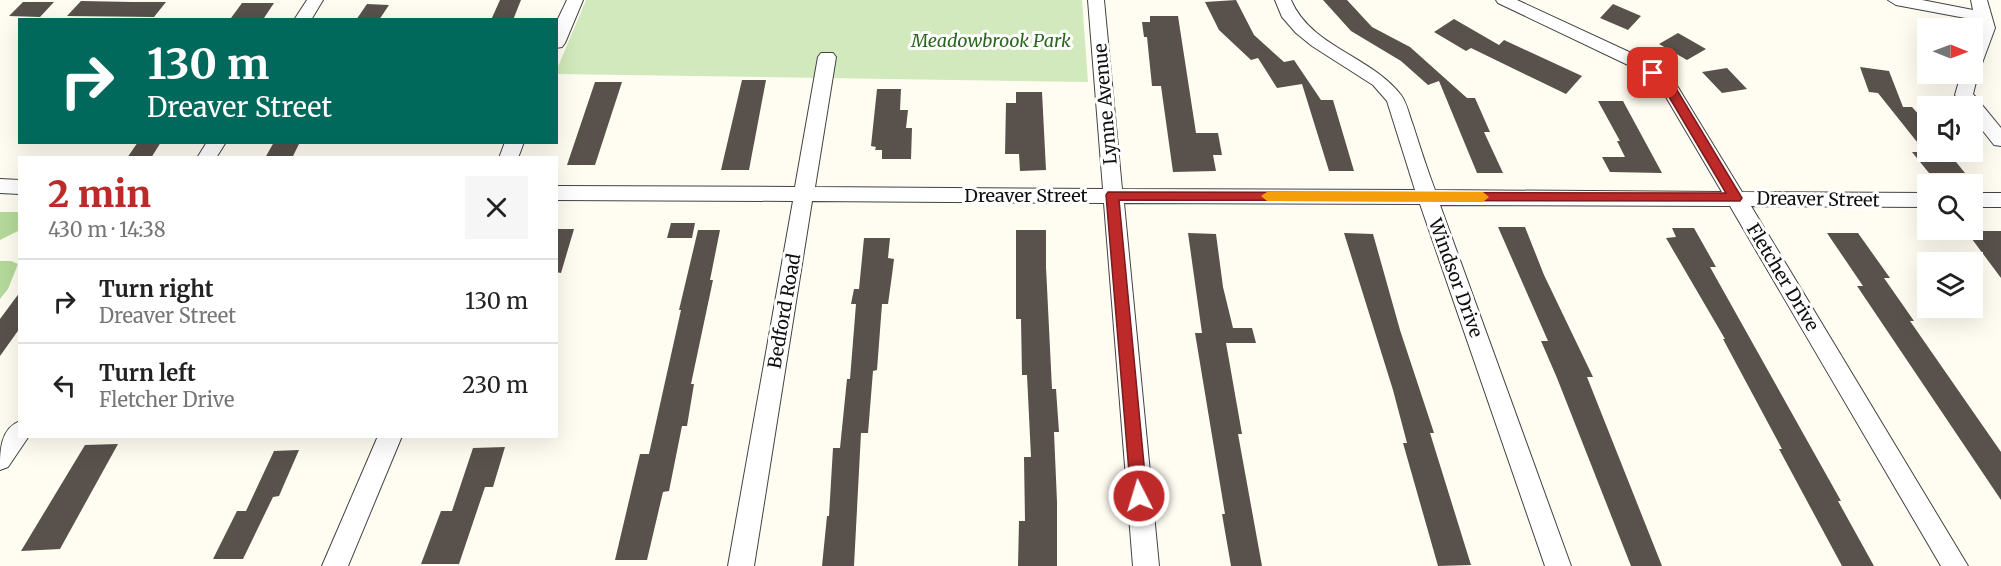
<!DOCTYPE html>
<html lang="en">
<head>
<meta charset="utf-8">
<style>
	body { margin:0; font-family:Merriweather,serif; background:#f6f6f6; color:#222; height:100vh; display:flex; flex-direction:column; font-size:22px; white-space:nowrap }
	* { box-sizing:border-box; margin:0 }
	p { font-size:20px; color:#767676 }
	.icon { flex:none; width:33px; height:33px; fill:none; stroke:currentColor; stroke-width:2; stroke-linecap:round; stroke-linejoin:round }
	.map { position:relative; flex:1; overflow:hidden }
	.details { position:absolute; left:18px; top:156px; width:540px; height:282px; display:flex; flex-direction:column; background:#fff; border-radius:0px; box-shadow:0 6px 24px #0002 }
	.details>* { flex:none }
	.banner { position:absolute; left:18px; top:18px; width:540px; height:126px; border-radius:0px; box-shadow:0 6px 24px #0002; background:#00695c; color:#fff; overflow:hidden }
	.needle { width:39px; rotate:91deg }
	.buttons { position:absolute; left:1917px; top:18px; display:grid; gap:12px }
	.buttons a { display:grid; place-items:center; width:66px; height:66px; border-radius:0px; background:#fff; box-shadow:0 6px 24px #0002; font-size:30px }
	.pin { position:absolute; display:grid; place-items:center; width:51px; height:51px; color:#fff; margin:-26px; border-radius:12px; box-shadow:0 3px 9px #0006 }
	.me { position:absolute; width:66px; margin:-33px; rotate:355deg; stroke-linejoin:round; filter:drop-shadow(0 0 4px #0008) }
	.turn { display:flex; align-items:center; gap:21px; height:126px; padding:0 30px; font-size:27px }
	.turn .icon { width:78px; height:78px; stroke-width:2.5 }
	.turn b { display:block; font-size:42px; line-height:51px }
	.round { display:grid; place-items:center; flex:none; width:63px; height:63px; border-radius:0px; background:#f6f6f6 }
	.head { display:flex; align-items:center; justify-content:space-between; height:102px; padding:0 30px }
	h1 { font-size:36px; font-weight:800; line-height:45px; color:#be2929 }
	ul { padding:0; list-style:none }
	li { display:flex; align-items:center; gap:18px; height:84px; padding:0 30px; border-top:2px solid #e0e0e0 }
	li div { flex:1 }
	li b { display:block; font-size:22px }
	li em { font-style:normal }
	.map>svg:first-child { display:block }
	.green { fill:#d1e9bc }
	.forest { fill:#b5da9b }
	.building { fill:#58514c }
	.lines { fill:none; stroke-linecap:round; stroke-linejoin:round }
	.street-casing { stroke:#434343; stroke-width:2 }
	.street { fill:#fff; fill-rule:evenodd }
	.route { fill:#be2929; stroke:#7c1b1b; stroke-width:1.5 }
	.slow { fill:#f59e0b }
	.labels { text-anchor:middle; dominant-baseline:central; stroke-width:6; stroke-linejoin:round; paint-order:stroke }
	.park-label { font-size:18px; font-style:italic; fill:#2c6720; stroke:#fff }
	.street-label { font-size:18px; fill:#101010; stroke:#fff }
</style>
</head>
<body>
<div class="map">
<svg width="2001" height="566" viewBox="0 0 2001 566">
	<rect width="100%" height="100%" fill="#fffdf2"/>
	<!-- green -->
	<polygon class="green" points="586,0 1082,0 1088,82 557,74 557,69"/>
	<!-- forest -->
	<g class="forest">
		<polygon points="0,212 19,212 20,230 0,240"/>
		<polygon points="0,261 11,261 18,264 8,289 0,299"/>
	</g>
	<!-- building -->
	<g class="building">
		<polygon points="500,0 521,0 513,20 491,20"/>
		<polygon points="1236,0 1254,35 1284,62 1294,60 1321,100 1333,100 1354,171 1329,171 1302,84 1277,88 1258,58 1251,60 1219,30 1205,2"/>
		<polygon points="1323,0 1347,0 1372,27 1410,47 1467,98 1475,98 1490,132 1484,132 1503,173 1477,173 1439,81 1428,85 1401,61 1351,31"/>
		<polygon points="81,1 132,2 166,2 154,17 67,16"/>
		<polygon points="23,2 54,2 40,17 9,16"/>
		<polygon points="242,3 274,3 264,18 231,18"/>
		<polygon points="367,4 389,5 379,20 356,20"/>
		<polygon points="1613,4 1641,16 1628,30 1600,18"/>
		<polygon points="1150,16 1178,16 1196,133 1218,133 1222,155 1213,155 1216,171 1173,172 1161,86 1152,86 1147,37 1144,37 1142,22 1150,22"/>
		<polygon points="1454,19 1499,45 1504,40 1582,76 1566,94 1471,48 1466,51 1434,32"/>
		<polygon points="1678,33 1706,49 1687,60 1659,44"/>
		<polygon points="1860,67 1889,71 1903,107 1912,107 1928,125 1928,152 1948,152 1965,173 1929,173 1912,152 1925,152 1878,93 1869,92"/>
		<polygon points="1727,68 1747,89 1722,93 1702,72"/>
		<polygon points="742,80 766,80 749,170 721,170"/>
		<polygon points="595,82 622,82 595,165 567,165"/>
		<polygon points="877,89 901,89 900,110 908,110 906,128 912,128 911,159 882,159 882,150 875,150 876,147 871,146"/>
		<polygon points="1016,92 1042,92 1046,170 1020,171 1019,154 1005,154 1006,103 1016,103"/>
		<polygon points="1598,101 1623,101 1662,173 1610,172 1602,157 1625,157 1617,141 1620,141"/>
		<polygon points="138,142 161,142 151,158 127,158"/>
		<polygon points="274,142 300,142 292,158 265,158"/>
		<polygon points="671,223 695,223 692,238 667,238"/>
		<polygon points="1498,227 1525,227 1544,275 1593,377 1587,377 1662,566 1631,566 1557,378 1541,341 1548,341"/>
		<polygon points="1672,228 1694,228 1716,267 1710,267 1841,501 1838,501 1874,566 1842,566 1779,449 1782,449 1723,339 1725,339 1666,238 1676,237"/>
		<polygon points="556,229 574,229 561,273 556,272"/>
		<polygon points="698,230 720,230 710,280 713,280 691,384 694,384 687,426 682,426 669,491 663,492 647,560 615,560 640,454 649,454 681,310 679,310"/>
		<polygon points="1016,230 1046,230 1046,267 1052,389 1056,389 1059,432 1054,432 1057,502 1057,566 1018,566 1019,521 1025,521 1024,457 1031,457 1027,375 1022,375 1021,319 1016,319"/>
		<polygon points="1966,231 2001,231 2001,278"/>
		<polygon points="1188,233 1216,234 1223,287 1233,328 1252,328 1256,343 1226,343 1242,434 1238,434 1262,566 1231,566 1222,514 1225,514 1195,333 1202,333"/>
		<polygon points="1344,233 1373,234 1400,330 1434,433 1430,433 1471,565 1438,566 1403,443 1407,443 1393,390"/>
		<polygon points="1827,233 1858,233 1890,278 1884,278 1914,321 1910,321 2001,452 2001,500 1857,286 1863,286"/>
		<polygon points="864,238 890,238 888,258 894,259 892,275 888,304 882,304 877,370 873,371 868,433 861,433 854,566 822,566 827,516 829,516 833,448 840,448 847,379 850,379 856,304 851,304 854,289 859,289"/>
		<polygon points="20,292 20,328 0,356 0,319"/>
		<polygon points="118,444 60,549 21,551 85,445"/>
		<polygon points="505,447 493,487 485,487 459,564 421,564 441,511 452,511 473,448"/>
		<polygon points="299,450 279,496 273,497 243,559 213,559 237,511 246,511 274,451"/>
	</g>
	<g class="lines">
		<!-- street casing -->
		<g class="street-casing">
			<g id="street">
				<polygon points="307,0 323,0 311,20 294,20"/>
				<polygon points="567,0 583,0 565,43 562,47 556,48 556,23"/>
				<path d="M1088,0H1104L1122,189L1415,190L1387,101L1373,85L1312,46L1296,33L1282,17L1275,0H1291C1311,47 1371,56 1401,95C1407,103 1409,115 1413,125C1420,147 1427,169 1435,190L1722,192L1663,92L1628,65L1498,3L1496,0H1517L1640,57L1676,84L1742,192L1928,193V207L1751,206L1968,566H1941L1730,206L1440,205L1571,566H1545L1420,204L1124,203L1159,566H1133L1104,203L812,201L754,566H728L793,201L556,200V186L795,187L818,57L821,53H833L836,57L815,187L1103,189Z"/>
				<polygon points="1888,0 1922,0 1973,10 1971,0 1987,0 1995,28 1981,66 1976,71 1978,74 1973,94 2001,128 2001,146 1994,145 1972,117 1972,106 1964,106 1955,95 1961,74 1972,74 1972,43 1979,28 1976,20 1896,5"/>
				<polygon points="207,142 226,142 216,158 197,158"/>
				<polygon points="505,142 524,142 518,158 499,158"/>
				<polygon points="0,179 20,180 20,194 0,193"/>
				<rect x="1972" y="193" width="29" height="14"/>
				<path d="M20,421V436H29L8,467L0,470C0,451 0,429 20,421Z"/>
				<polygon points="378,436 402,436 348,566 322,566"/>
			</g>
		</g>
		<!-- street -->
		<use href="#street" class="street"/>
	</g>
	<!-- route -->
	<polygon class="route" points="1653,69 1674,85 1742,198 1740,201 1119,200 1147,496 1145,502 1139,504 1134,502 1131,496 1106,195 1108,192 1726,193 1665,90 1647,73"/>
	<!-- slow -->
	<polygon class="slow" points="1267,192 1483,192 1489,197 1483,202 1267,201 1261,196"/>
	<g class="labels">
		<!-- park labels -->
		<g class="park-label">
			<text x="991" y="40">Meadowbrook Park</text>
		</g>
		<!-- street labels -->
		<g class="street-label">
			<text transform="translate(1105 104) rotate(-95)">Lynne Avenue</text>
			<text x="1026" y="195">Dreaver Street</text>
			<text transform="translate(1818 199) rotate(1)">Dreaver Street</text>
			<text transform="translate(1783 277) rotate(59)">Fletcher Drive</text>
			<text transform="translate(1456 278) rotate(70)">Windsor Drive</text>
			<text transform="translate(784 311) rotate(-80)">Bedford Road</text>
		</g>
	</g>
</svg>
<div class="buttons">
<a><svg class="needle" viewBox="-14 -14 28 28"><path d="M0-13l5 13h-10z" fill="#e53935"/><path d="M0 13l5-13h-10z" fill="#767676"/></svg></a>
<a><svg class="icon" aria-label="sound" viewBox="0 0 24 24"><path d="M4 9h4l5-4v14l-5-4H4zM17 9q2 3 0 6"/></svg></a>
<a><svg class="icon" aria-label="search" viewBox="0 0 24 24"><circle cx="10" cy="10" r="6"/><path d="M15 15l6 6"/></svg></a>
<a><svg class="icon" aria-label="layers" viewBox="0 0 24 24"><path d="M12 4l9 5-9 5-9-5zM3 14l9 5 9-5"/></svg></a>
</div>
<div class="pin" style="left:1653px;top:73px;background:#d93025"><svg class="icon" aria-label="arrive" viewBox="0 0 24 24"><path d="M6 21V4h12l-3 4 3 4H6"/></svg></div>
<svg class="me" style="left:1139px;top:496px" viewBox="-20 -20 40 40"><circle r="17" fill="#be2929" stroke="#fff" stroke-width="3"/><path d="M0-11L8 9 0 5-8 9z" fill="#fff"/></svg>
<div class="banner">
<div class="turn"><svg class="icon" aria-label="right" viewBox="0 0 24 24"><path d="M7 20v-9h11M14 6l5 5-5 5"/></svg><div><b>130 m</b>Dreaver Street</div></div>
</div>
<section class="details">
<div class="head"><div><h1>2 min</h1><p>430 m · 14:38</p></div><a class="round"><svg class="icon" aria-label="close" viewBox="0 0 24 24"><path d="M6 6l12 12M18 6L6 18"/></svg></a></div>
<ul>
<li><svg class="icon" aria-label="right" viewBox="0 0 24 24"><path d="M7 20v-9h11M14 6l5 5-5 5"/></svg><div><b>Turn right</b><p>Dreaver Street</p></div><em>130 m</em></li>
<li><svg class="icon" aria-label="left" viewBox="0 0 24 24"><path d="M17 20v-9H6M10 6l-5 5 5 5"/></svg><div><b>Turn left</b><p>Fletcher Drive</p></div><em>230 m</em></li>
</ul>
</section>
</div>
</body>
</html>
